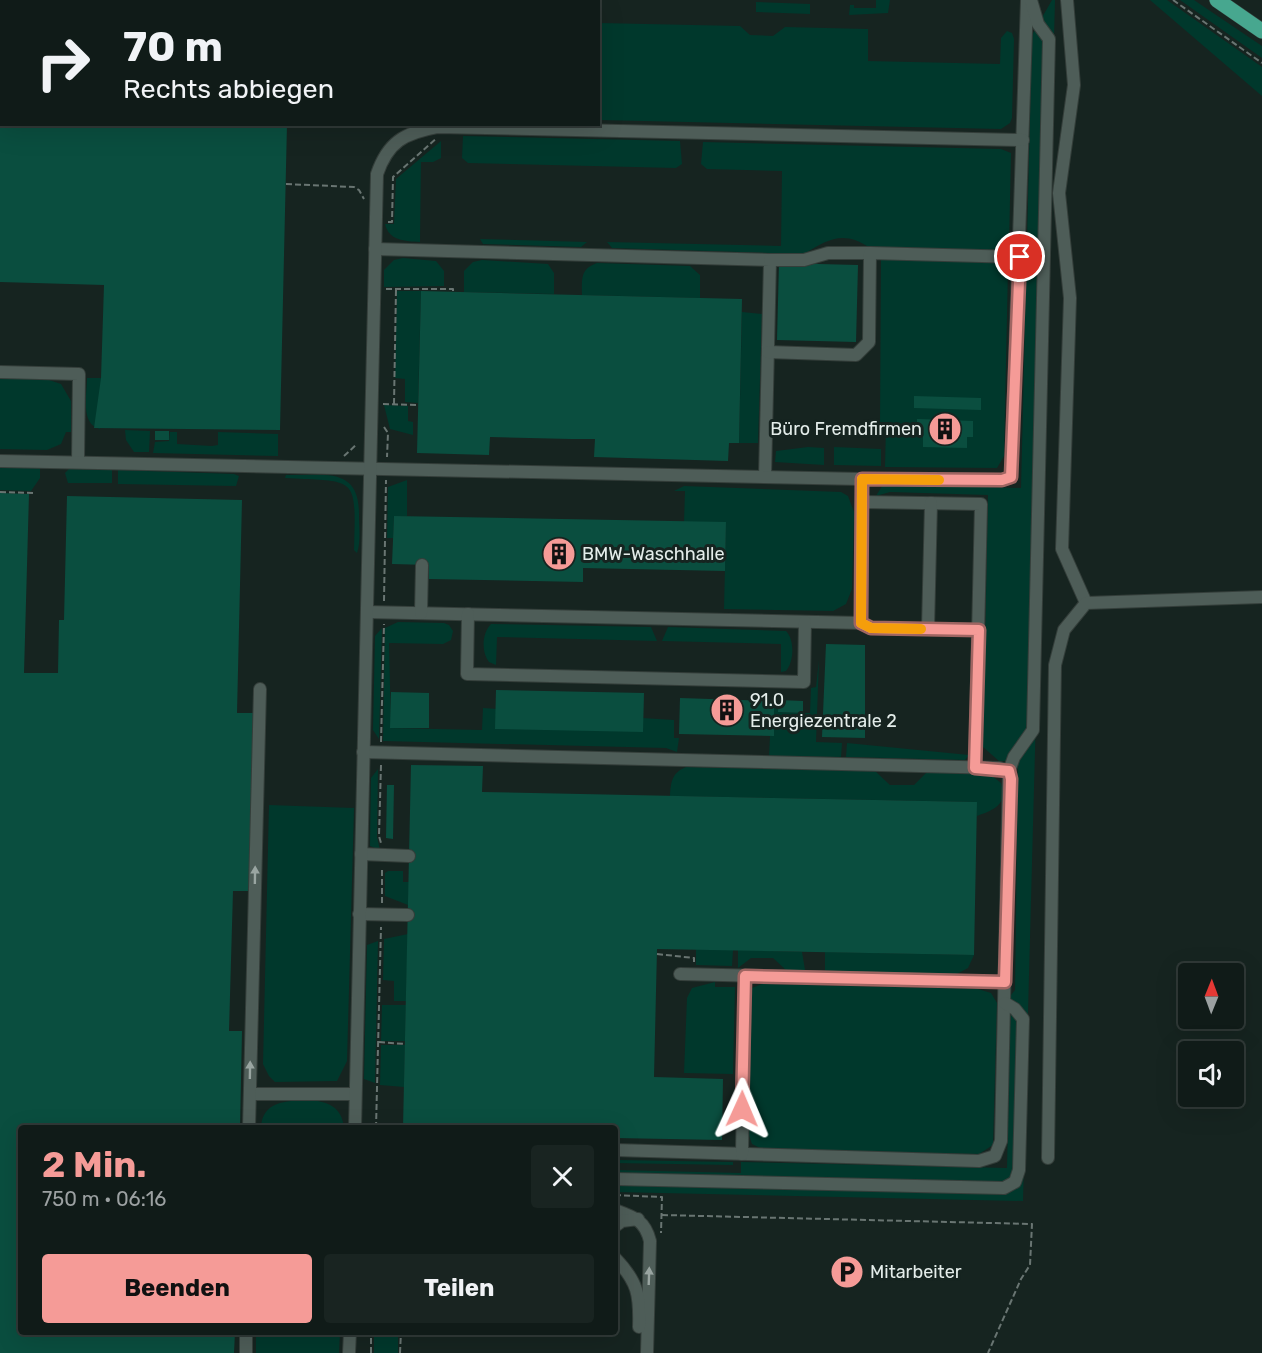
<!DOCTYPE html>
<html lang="de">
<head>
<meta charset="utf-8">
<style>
	body { margin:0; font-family:Rubik,sans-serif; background:#192421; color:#f1f3f6; height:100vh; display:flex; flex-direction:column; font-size:22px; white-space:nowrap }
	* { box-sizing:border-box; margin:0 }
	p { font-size:20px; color:#9ca1a2 }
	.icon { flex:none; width:33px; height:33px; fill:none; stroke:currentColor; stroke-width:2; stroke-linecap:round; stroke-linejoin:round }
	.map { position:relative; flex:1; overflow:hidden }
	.side { position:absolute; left:18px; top:1125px; width:600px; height:210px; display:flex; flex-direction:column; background:#101b18; border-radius:6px; box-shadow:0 6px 24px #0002,0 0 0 2px #303937 }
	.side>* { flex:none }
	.hud { position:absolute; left:0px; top:0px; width:600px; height:126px; box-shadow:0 6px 24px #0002,0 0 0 2px #303937; background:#101b18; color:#f1f3f6; overflow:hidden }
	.needle { width:39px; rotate:1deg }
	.tools { position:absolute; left:1178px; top:963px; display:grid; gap:12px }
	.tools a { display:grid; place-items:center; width:66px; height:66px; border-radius:6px; background:#101b18; box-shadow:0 6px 24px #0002,0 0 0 2px #303937; font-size:30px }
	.pin { position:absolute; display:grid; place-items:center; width:51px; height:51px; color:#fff; margin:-26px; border:3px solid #fff; border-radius:50%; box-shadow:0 2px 6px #0007 }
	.me { position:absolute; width:66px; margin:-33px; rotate:1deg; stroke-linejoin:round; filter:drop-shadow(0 0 4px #0008) }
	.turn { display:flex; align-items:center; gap:21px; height:126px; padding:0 24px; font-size:27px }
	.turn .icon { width:78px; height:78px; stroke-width:2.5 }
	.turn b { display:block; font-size:42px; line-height:51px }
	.round { display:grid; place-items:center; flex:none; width:63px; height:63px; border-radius:6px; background:#192421 }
	.headline { display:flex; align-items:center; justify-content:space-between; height:102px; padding:0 24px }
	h1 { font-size:36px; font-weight:700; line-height:45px; color:#f59b97 }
	.primary-button { display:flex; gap:12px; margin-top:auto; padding:12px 24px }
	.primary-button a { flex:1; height:69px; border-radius:6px; background:#f59b97; color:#111; font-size:24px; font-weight:700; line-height:69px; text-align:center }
	.primary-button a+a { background:#192421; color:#f1f3f6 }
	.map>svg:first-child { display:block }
	.green { fill:#00382c }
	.building { fill:#0a4e3f }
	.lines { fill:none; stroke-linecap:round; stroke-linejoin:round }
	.minor-casing { stroke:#343e3a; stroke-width:14 }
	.major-casing { stroke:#343e3a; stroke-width:16 }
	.path { stroke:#697572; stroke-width:2; stroke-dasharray:6 3; stroke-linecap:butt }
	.minor { stroke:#4e5d58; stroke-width:12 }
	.major { stroke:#47a78f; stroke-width:15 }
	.oneway { fill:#99a5a1 }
	.route-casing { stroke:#9f6562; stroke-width:15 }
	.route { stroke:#f59b97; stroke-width:10 }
	.slow { stroke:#f59e0b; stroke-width:10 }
	.labels { text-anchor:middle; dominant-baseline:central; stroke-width:6; stroke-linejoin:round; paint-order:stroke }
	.poi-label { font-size:18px; fill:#e4edea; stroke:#162420; text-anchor:start }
</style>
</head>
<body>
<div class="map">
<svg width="1262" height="1353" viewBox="0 0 1262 1353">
	<rect width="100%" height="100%" fill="#162420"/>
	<!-- green -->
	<g class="green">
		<polygon points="876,0 890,0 888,13 849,15 850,5 854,5 854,8 876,8"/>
		<polygon points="1052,0 1055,0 1023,1201 615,1192 615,1170 741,1173 741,1162 1007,1168 1011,995 1015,990 1018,762 999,761 983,747 988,495 890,492 876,496 882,486 890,484 1021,488 1032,35"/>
		<polygon points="1150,0 1167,0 1262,67 1262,96"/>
		<polygon points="1180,0 1194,0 1262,46 1262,58"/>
		<polygon points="756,2 810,4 810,14 756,12"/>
		<polygon points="599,23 740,26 750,35 773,36 785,27 868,29 868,61 1000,64 1001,38 1007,31 1012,33 1014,39 1012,118 1010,123 1001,129 599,120"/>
		<polygon points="463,136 680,141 682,164 676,168 468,163 462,158"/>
		<path d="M441,141V158L433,162H421L420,242C405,241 389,241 385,224H394L396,179Z"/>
		<path d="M703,142L1001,149L1011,153L1009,245L1000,253L870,248C844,230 828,239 804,254L612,248L607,242L781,246L782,171L707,169L701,164Z"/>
		<polygon points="480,239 587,242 581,247 483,244"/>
		<polygon points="881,257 1000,260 1006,263 1008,269 1004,456 997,468 885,467 886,426 880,426"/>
		<polygon points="403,258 436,261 444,271 444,286 384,287 384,270 394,260"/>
		<polygon points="482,260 548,264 554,273 554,294 464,292 464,271 473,262"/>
		<path d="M597,263L690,266L700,275V298L582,295C582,279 580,269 597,263Z"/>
		<polygon points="397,291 421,291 418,403 405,402 405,379 395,378"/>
		<polygon points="742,312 762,314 758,443 739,443"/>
		<polygon points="0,377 43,378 61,384 71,401 71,432 66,432 61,444 47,450 0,449"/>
		<path d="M87,378H101L100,429C80,424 87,395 87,378Z"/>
		<polygon points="384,405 408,406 408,421 413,422 413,435 390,429"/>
		<polygon points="125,430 150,431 149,452 134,452 126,440"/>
		<polygon points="170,432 177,432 177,444 212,446 218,445 218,432 278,434 278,456 153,453 155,442 169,441"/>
		<polygon points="808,447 824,448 824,465 775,462 776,451"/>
		<polygon points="834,447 881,449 881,466 834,465"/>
		<polygon points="0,467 40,468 40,478 31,491 0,490"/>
		<polygon points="69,469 112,470 112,483 68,483 65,473"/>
		<polygon points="118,470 234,474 239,476 236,486 118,484"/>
		<path d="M286,475C324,476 360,465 359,516C359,527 361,542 357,553L354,550C356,475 358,482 285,478Z"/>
		<polygon points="407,480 407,516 394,516 393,538 387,538 388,487"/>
		<polygon points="684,486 841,492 848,496 854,512 852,589 846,604 833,611 724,609 726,523 684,522 685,491 674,491"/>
		<polygon points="398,622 444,623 449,625 453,631 451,640 443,644 389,643 391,728 482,730 483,708 674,720 674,738 679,738 677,752 666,748 383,741 385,628"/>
		<path d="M491,624L651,627L657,641L497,637L496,665L489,662C481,652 482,633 491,624Z"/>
		<path d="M668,627L786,631C795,640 794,662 786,671L781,672V644L662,641Z"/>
		<polygon points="382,628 379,739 373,730 375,636"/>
		<polygon points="819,660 816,742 842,743 841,757 769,756 770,736 774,736 774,701 779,700 779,712 810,713 811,688 816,687"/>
		<polygon points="847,743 969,755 965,760 846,757"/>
		<path d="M686,767L875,771L890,785H914L927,772L983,774L991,775L1001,783C1008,805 994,810 977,816L976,802L670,796C671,781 672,773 686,767Z"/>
		<polygon points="378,769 377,837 380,850 370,846 371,778"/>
		<polygon points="269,805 354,808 347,1061 337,1081 275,1082 269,1076 263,1064"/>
		<polygon points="388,871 403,871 403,882 409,882 408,905 385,896 385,873"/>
		<polygon points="408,934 406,1001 394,1001 394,981 383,980 384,939"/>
		<polygon points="378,941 375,1083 364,1079 367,945"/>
		<polygon points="696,949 733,950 732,966 696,965"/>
		<polygon points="738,950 802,952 805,970 786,970 773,958 751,958 738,968"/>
		<polygon points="825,952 974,955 968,968 955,975 825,971"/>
		<polygon points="715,982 715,987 735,987 733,1074 684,1073 687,998 692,988"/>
		<polygon points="762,984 978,989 991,993 997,1003 993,1145 979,1154 762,1149 752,1144 749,1135 749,997 752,988"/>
		<polygon points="382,1005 406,1005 405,1041 381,1041"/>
		<polygon points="381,1045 405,1045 404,1087 380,1085"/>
		<path d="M307,1100C327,1101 342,1106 344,1128H261C262,1101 286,1101 307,1100Z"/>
		<polygon points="615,1160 733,1162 733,1165 615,1163"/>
		<polygon points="256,1332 340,1332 339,1353 256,1353"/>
		<rect x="374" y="1332" width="24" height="21"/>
	</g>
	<!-- building -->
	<g class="building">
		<polygon points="0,124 287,124 280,430 94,428 101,378 104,285 0,282"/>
		<polygon points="779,263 858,265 856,342 777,340"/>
		<polygon points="421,291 742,299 739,443 729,443 728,461 594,457 595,439 571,439 490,437 489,455 417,453"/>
		<polygon points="914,396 981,398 981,410 914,408"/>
		<polygon points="917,419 973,421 973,437 967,437 967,448 923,447 923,436 917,435"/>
		<rect x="155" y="431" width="14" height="9"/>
		<polygon points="0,493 29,494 24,673 58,673 59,620 64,620 67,496 242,500 237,713 255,713 251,891 233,891 229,1031 242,1031 240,1128 21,1128 21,1332 235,1332 234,1353 0,1353"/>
		<polygon points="394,516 726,522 725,571 583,568 583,582 429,579 429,565 392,564"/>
		<polygon points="826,644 865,645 865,738 822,737"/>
		<polygon points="496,690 644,693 643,732 495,729"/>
		<polygon points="391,692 429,693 429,728 390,728"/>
		<polygon points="680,698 774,701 774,736 679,734"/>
		<polygon points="779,700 803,701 803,713 778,712"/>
		<polygon points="411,765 483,766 482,792 977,802 974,955 657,949 654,1077 723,1079 722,1140 615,1138 615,1128 403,1128"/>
		<polygon points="387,785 394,785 393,839 386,838"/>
	</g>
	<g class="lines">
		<!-- minor casing -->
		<g class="minor-casing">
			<g id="minor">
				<polyline points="1067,0 1074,85 1059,193 1070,298 1062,549 1086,603"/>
				<polyline points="375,249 770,260 765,477"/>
				<polyline points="770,260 804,260 828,253 870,253"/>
				<polyline points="768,352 856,355 869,342 870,253 1020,257"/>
				<polyline points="0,372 79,374 78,462"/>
				<polyline points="0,461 862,479 861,623 367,612"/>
				<polyline points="862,479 1002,480 1011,477 1027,0"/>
				<polyline points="862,502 981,504 975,768"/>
				<polyline points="421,613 422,565"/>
				<polyline points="468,614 467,674 804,682 805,622"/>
				<polyline points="861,623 871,628 979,630"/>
				<polyline points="928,629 931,503"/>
				<polyline points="363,752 999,768 1009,771 1001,1141 995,1156 979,1161 615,1150"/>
				<polyline points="1009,771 1014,757 1033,730 1049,39 1038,24 1031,0"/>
				<polyline points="361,854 409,856"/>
				<polyline points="359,914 408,915"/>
				<polyline points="680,974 1005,982"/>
				<polyline points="250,1094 355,1094"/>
				<polyline points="249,1128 260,689"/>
				<path d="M355,1128L377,174C388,142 404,133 437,127L1023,140"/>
				<polyline points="742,1154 745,976"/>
				<polyline points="1048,1158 1055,665 1064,630 1086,603 1262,597"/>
				<polyline points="615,1179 1004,1188 1015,1182 1019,1170 1023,1019 1015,1009 1005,1003"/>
				<path d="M615,1210C634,1217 645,1220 650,1241L647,1353"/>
				<polyline points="615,1226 622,1221 638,1219"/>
				<path d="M615,1258C638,1282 640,1295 639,1327"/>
				<polyline points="246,1353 246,1332"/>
				<polyline points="349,1353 350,1332"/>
			</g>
		</g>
		<!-- major casing -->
		<g class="major-casing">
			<polyline id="major" points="1217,0 1262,31"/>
		</g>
		<!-- path -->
		<g class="path">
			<polyline points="1173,0 1262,63"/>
			<polyline points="286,184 354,187 359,190 364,199"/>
			<polyline points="388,222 392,222 393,177 437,138"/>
			<polyline points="386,289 453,289 453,292"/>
			<polyline points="383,404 418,405"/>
			<polyline points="394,404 396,289"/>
			<polyline points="384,427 388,433 387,457"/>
			<polyline points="344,456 357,444"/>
			<polyline points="0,492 33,493"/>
			<polyline points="384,601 386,480"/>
			<polyline points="381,742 384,624"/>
			<polyline points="381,765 379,836 381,843"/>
			<polyline points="382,903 382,867"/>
			<polyline points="657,954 694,958 694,962"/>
			<polyline points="379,1042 405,1044"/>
			<polyline points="376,1128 381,927"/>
			<polyline points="615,1195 662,1197 661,1233"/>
			<polyline points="662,1215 1032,1224 1030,1265 1021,1279 988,1353"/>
			<polyline points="371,1353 371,1332"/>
			<polyline points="400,1353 401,1332"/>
		</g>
		<!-- minor -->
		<use href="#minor" class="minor"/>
		<!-- major -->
		<use href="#major" class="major"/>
	</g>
	<!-- one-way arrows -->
	<defs><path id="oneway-solid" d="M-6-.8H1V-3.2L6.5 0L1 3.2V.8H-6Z" transform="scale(1.5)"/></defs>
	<g class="oneway">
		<use href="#oneway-solid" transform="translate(255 875) rotate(-89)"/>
		<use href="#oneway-solid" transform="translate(250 1070) rotate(-89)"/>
		<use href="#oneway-solid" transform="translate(649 1276) rotate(-88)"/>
	</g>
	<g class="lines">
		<!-- route casing -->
		<g class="route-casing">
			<polyline id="route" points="742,1109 745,976 1005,982 1011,779 1009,771 975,768 979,630 871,628 861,623 862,479 1002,480 1011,477 1020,257"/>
		</g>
		<!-- route -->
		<use href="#route" class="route"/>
		<!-- slow -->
		<polyline class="slow" points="921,629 871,628 861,623 862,479 939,480"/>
	</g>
	<!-- icons -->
	<defs>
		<g id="building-disc" transform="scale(1.725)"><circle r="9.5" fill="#f59b97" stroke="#162420"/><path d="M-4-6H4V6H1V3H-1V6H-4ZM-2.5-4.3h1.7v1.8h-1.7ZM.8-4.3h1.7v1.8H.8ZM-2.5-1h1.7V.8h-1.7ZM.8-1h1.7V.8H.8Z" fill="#111"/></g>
		<g id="parking-disc" transform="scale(1.725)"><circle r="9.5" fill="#f59b97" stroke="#162420"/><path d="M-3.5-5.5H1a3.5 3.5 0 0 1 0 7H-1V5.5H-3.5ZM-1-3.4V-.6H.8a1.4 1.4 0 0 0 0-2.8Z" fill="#111"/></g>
	</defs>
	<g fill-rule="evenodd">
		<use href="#building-disc" x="945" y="429"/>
		<use href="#building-disc" x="559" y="554"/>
		<use href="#building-disc" x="727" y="710"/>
		<use href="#parking-disc" x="847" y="1272"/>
	</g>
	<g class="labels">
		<!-- poi labels -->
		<g class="poi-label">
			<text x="922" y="429" text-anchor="end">Büro Fremdfirmen</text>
			<text x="582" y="554">BMW-Waschhalle</text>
			<text x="750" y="700">91.0<tspan x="750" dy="21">Energiezentrale 2</tspan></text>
			<text x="870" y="1272">Mitarbeiter</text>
		</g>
	</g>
</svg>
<div class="tools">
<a><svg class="needle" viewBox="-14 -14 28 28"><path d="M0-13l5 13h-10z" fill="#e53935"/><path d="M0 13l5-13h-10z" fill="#9ca1a2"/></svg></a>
<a><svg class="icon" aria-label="sound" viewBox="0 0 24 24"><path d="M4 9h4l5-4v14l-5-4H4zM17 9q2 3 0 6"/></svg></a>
</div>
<div class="pin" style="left:1020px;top:257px;background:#d93025"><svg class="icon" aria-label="arrive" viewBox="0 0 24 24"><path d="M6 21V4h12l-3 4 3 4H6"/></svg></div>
<svg class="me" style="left:742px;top:1109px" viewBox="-20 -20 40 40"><path d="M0-17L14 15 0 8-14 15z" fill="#f59b97" stroke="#fff" stroke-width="4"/></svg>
<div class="hud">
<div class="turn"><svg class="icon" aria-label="right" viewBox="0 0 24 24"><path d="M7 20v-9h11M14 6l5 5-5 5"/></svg><div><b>70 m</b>Rechts abbiegen</div></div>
</div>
<section class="side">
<div class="headline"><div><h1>2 Min.</h1><p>750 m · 06:16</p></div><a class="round"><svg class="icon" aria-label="close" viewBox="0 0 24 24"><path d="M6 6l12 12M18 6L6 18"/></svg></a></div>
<div class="primary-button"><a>Beenden</a><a>Teilen</a></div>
</section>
</div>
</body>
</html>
